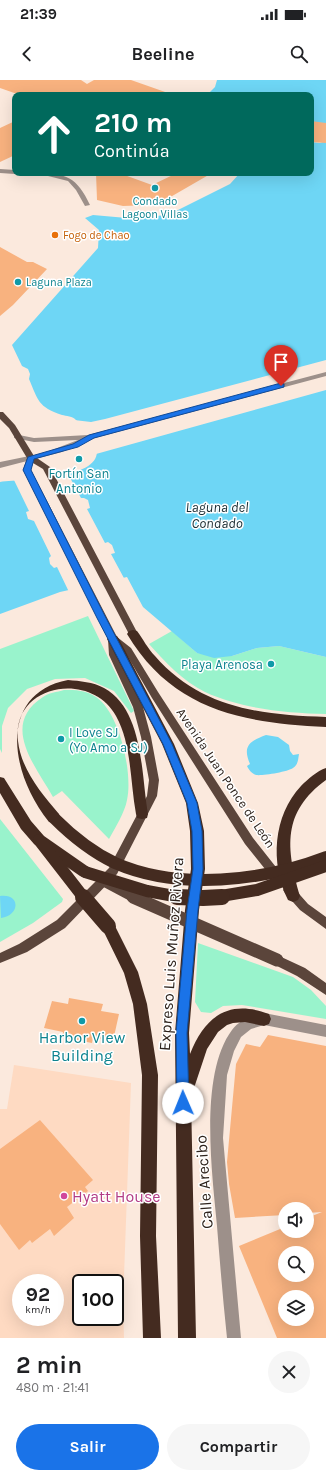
<!DOCTYPE html>
<html lang="es">
<head>
<meta charset="utf-8">
<style>
	body { margin:0; font-family:Karla,sans-serif; background:#f6f6f6; color:#202124; height:100vh; display:flex; flex-direction:column; font-size:15px; white-space:nowrap }
	* { box-sizing:border-box; margin:0 }
	p { font-size:13px; color:#757577 }
	.icon { flex:none; width:22px; height:22px; fill:none; stroke:currentColor; stroke-width:2; stroke-linecap:round; stroke-linejoin:round }
	.map { position:relative; height:1258px; overflow:hidden }
	.drawer { display:flex; flex-direction:column; background:#fff; flex:1 }
	.drawer>* { flex:none }
	.top-card { position:absolute; left:12px; top:12px; width:302px; height:84px; border-radius:8px; box-shadow:0 4px 16px #0002; background:#00695c; color:#fff; overflow:hidden }
	.tools { position:absolute; left:278px; top:1122px; display:grid; gap:8px }
	.tools a { display:grid; place-items:center; width:36px; height:36px; border-radius:50%; background:#fff; box-shadow:0 4px 16px #0002; font-size:20px }
	.speed { position:absolute; left:12px; top:1194px; display:flex; gap:8px; font-size:20px; font-weight:700; text-align:center }
	.speed>* { display:grid; place-content:center; width:52px; height:52px; border-radius:50%; background:#fff; box-shadow:0 4px 16px #0002; line-height:1 }
	.speed small { font-size:10px; font-weight:400 }
	.speed .limit { border:2px solid #111; border-radius:6px; background:#fff; color:#111 }
	.pin { position:absolute; display:grid; place-items:center; width:34px; height:34px; color:#fff; margin:-41px -17px; border-radius:50% 50% 50% 0; rotate:-45deg; box-shadow:0 0 4px #0007 }
	.pin .icon { rotate:45deg }
	.me { position:absolute; width:44px; margin:-22px; rotate:359deg; stroke-linejoin:round; filter:drop-shadow(0 0 3px #0008) }
	.turn { display:flex; align-items:center; gap:14px; height:84px; padding:0 16px; font-size:18px }
	.turn .icon { width:52px; height:52px; stroke-width:2.5 }
	.turn b { display:block; font-size:28px; line-height:34px }
	.round { display:grid; place-items:center; flex:none; width:42px; height:42px; border-radius:21px; background:#f6f6f6 }
	.head { display:flex; align-items:center; justify-content:space-between; height:68px; padding:0 16px }
	h1 { font-size:24px; font-weight:700; line-height:30px }
	.action { display:flex; gap:8px; margin-top:auto; padding:8px 16px }
	.action a { flex:1; height:46px; border-radius:24px; background:#1a73e8; color:#fff; font-size:16px; font-weight:700; line-height:46px; text-align:center }
	.action a+a { background:#f6f6f6; color:#202124 }
	.status { display:flex; justify-content:space-between; align-items:center; height:28px; padding:0 20px; background:#fff; direction:ltr }
	.status svg { height:11px; fill:currentColor }
	header { display:flex; justify-content:space-between; align-items:center; height:52px; padding:0 16px; background:#fff; font-size:18px; font-weight:700 }
	.map>svg:first-child { display:block }
	.built { fill:#fedac2; fill-rule:evenodd }
	.green { fill:#99f3cc }
	.water { fill:#6ed6f5 }
	.pier { fill:#fbe9dd }
	.building { fill:#f8b27f; fill-rule:evenodd }
	.lines { fill:none; stroke-linecap:round; stroke-linejoin:round }
	.minor { fill:#9d908a; fill-rule:evenodd }
	.major { fill:#5b453b; fill-rule:evenodd }
	.highway { fill:#442b20; fill-rule:evenodd }
	.major-bridge-far1 { stroke:#5b453b; stroke-width:10 }
	.major-bridge { stroke:#5b453b; stroke-width:13 }
	.highway-bridge-far1 { stroke:#442b20; stroke-width:12 }
	.highway-bridge { stroke:#442b20; stroke-width:16 }
	.route { fill:#1a73e8; stroke:#114b97 }
	.culture-dot { fill:#0f9aa8; stroke:#fff; stroke-width:1.5 }
	.food-dot { fill:#e8710a; stroke:#fff; stroke-width:1.5 }
	.hotel-dot { fill:#d1479c; stroke:#fff; stroke-width:1.5 }
	.labels { text-anchor:middle; dominant-baseline:central; stroke-width:3; stroke-linejoin:round; paint-order:stroke }
	.far-culture-label { font-size:11px; fill:#0d838f; stroke:#fff }
	.far-food-label { font-size:11px; fill:#c56008; stroke:#fff; text-anchor:start }
	.culture-label { font-size:13px; fill:#0d838f; stroke:#fff }
	.street-label { font-size:13px; fill:#2e231c; stroke:#fff }
	.water-label { font-size:14px; font-style:italic; fill:#1a2d33; stroke:#fff }
	.near-street-label { font-size:16px; fill:#2e231c; stroke:#fff }
	.near-culture-label { font-size:16px; fill:#0d838f; stroke:#fff }
	.near-hotel-label { font-size:16px; fill:#b23c85; stroke:#fff; text-anchor:start }
</style>
</head>
<body>
<div class="status"><b>21:39</b><svg viewBox="0 0 49 12"><path d="M0 12V9h3v3zM5 12V6h3v6zM10 12V3h3v9zM15 12V0h3v12zM26 1h20v11H26zM47 4h2v5h-2z"/></svg></div>
<header><svg class="icon" aria-label="back" viewBox="0 0 24 24"><path d="M15 5l-7 7 7 7"/></svg>Beeline<svg class="icon" aria-label="search" viewBox="0 0 24 24"><circle cx="10" cy="10" r="6"/><path d="M15 15l6 6"/></svg></header>
<div class="map">
<svg width="326" height="1258" viewBox="0 0 326 1258">
	<rect width="100%" height="100%" fill="#fbe9dd"/>
	<!-- built -->
	<path class="built" d="M14,985L131,1003L123,1224L124,1258H0V1029H7ZM21,1203H55V1237H21ZM81,1203H115V1237H81Z"/>
	<!-- green -->
	<g class="green">
		<polygon points="88,536 134,631 131,633 114,611 85,598 55,599 27,609 8,628 2,646 2,673 0,669 0,569"/>
		<path d="M172,551L197,573L232,576L257,568L279,566L326,577V634C286,633 242,629 205,612C183,601 165,582 149,564Z"/>
		<path d="M64,610C76,610 86,610 96,617C120,633 133,694 127,720C125,732 115,748 109,759L62,711L53,717C35,685 0,645 43,617C48,613 57,612 64,610Z"/>
		<polygon points="0,739 63,819 62,822 33,843 0,862"/>
		<polygon points="198,863 293,897 311,910 326,926 326,939 242,925 223,926 211,933 201,932 195,922"/>
	</g>
	<!-- water -->
	<g class="water">
		<polygon points="217,0 326,0 326,48 311,42 311,15 207,15 215,7"/>
		<path d="M326,61V577L279,566L257,568L232,576L214,578L197,573L143,527L127,497L60,512L0,534V402C37,398 141,399 76,340C73,336 66,336 62,335C38,327 38,320 29,299L30,294L28,289L22,286L12,265L98,168L99,150L85,138L93,135L138,139L170,134L230,104L240,93H311V62L320,63Z"/>
		<path d="M266,655L278,657L289,665L290,671L293,675L299,674C298,680 298,685 293,688C287,692 262,696 256,695C251,693 249,690 247,686L250,684C242,666 250,661 266,655Z"/>
		<path d="M0,816C20,813 21,835 1,838Z"/>
	</g>
	<!-- pier -->
	<g class="pier">
		<polygon points="326,280 326,310 96,374 95,369 90,358 74,340 91,342 105,339"/>
		<polygon points="67,392 81,418 84,418 88,420 90,428 87,429 105,463 108,462 112,465 115,473 111,474 125,500 69,512 57,487 54,488 50,484 49,478 51,476 34,441 28,439 26,432 29,431 13,398"/>
	</g>
	<!-- building -->
	<g class="building">
		<polygon points="0,0 81,0 87,4 94,0 131,0 168,13 167,15 20,15 0,8"/>
		<polygon points="15,41 15,75 0,82 0,48"/>
		<polygon points="311,41 326,43 326,63 311,62"/>
		<polygon points="96,93 119,93 152,105 177,93 212,93 167,119 150,125 123,126 97,120"/>
		<polygon points="0,167 27,182 33,182 47,189 13,225 0,236"/>
		<polygon points="69,918 103,924 101,931 119,934 113,961 93,957 92,963 62,957 63,952 44,948 52,921 68,924"/>
		<path d="M268,955L326,966V1258H277L239,1166L285,1147V1151H307V1138L322,1132L307,1133V1129H285V1135L235,1138L229,1104L227,1082L236,984L246,964L260,967ZM285,1173H307V1195H285ZM285,1217H307V1239H285Z"/>
		<polygon points="40,1040 93,1100 85,1107 88,1111 67,1127 74,1138 54,1156 50,1149 32,1163 30,1160 19,1170 0,1144 0,1069"/>
	</g>
	<g class="lines">
		<!-- minor -->
		<g class="minor">
			<polygon points="0,89 15,90 15,93 17,93 15,94 0,93"/>
			<path d="M36,93C66,93 77,97 90,125L85,126L76,110L68,101Z"/>
			<polygon points="326,292 326,296 95,358 62,372 0,388 0,382 44,373 78,360 34,362 14,358 14,354 34,358 88,355"/>
			<path d="M264,933L326,945V957L264,945L251,949L241,957L234,971L227,995L223,1058L241,1258H227C223,1221 220,1183 217,1146C212,1093 199,994 232,950C240,939 252,937 264,933Z"/>
		</g>
		<!-- major -->
		<g class="major">
			<polygon points="0,332 3,332 15,345 34,376 50,387 138,554 133,557 130,556 43,389 33,383 31,390 117,557 131,568 158,612 253,758 283,796 281,799 277,801 273,799 245,764 152,618 125,572 118,568 119,575 143,627 151,657 159,700 157,716 117,794 65,848 27,872 0,883 0,873 19,864 57,840 109,788 147,716 149,700 141,657 133,627 109,575 108,559 23,390 27,378 9,348 0,339"/>
			<polygon points="289,805 293,807 308,824 326,837 326,849 300,830 285,813 283,810 285,807"/>
			<polygon points="277,875 305,888 326,903 326,915 297,896 273,884 271,880 273,876"/>
		</g>
		<!-- highway -->
		<g class="highway">
			<path d="M133,550L137,551C143,559 148,569 155,576C200,628 261,635 326,637V647C244,643 173,631 127,554L129,551Z"/>
			<path d="M113,555L117,556L119,559L174,664L198,723L204,751L205,789L199,830L189,953L190,974C205,936 229,919 269,934L271,939L269,944L264,946L245,942L233,943L227,945L218,952L207,969L191,1017L196,1258H178L175,953L185,830L191,789L190,751L186,723L162,664L107,559L109,556Z"/>
			<path d="M68,600C80,601 93,602 104,608C144,630 141,695 148,734L147,738L142,739L137,738L136,734C130,702 132,665 116,636C91,590 11,604 18,661C21,689 41,713 59,734L60,738L59,742L54,743L49,742C7,689 0,613 68,600Z"/>
			<path d="M326,688V700C282,732 286,768 300,816L298,820L293,822L288,820C270,783 273,736 301,706C308,699 317,691 326,688Z"/>
			<polygon points="0,697 4,698 31,741 44,756 90,788 92,792 90,796 85,798 80,796 34,764 21,749 0,713"/>
			<polygon points="108,840 113,842 138,892 147,924 158,995 156,1156 161,1258 143,1258 140,1156 142,995 133,924 124,893 101,846 103,842"/>
		</g>
		<!-- major-bridge-far1 -->
		<polyline class="major-bridge-far1" points="103,801 135,818"/>
		<!-- major-bridge -->
		<polyline class="major-bridge" points="133,817 277,880"/>
		<!-- highway-bridge-far1 -->
		<g class="highway-bridge-far1">
			<path d="M54,738C72,756 92,772 115,783C179,811 263,801 326,777"/>
			<polyline points="39,760 84,818"/>
			<polyline points="85,792 147,811 185,818"/>
			<polyline points="209,818 257,810 326,786"/>
		</g>
		<!-- highway-bridge -->
		<g class="highway-bridge">
			<polyline points="83,817 108,846"/>
			<polyline points="177,817 203,818 222,817"/>
		</g>
	</g>
	<!-- route -->
	<polygon class="route" points="281,303 284,304 284,307 94,358 78,367 34,379 31,390 106,538 172,664 197,723 202,751 203,789 198,830 187,953 189,1023 187,1027 183,1029 179,1027 177,1023 176,953 187,830 193,789 192,751 187,723 163,664 97,538 23,390 28,377 73,364 89,355"/>
	<!-- markers -->
	<g class="culture-dot">
		<circle cx="155" cy="108" r="4"/>
		<circle cx="18" cy="202" r="4"/>
		<circle cx="79" cy="379" r="4"/>
		<circle cx="271" cy="584" r="4"/>
		<circle cx="61" cy="659" r="4"/>
		<circle cx="82" cy="941" r="4"/>
	</g>
	<circle class="food-dot" cx="55" cy="155" r="4"/>
	<circle class="hotel-dot" cx="64" cy="1116" r="4"/>
	<g class="labels">
		<!-- far-culture labels -->
		<g class="far-culture-label">
			<text x="155" y="121">Condado<tspan x="155" dy="13">Lagoon Villas</tspan></text>
			<text x="26" y="202" text-anchor="start">Laguna Plaza</text>
		</g>
		<!-- far-food labels -->
		<g class="far-food-label">
			<text x="63" y="155">Fogo de Chao</text>
		</g>
		<!-- culture labels -->
		<g class="culture-label">
			<text x="79" y="393">Fortín San<tspan x="79" dy="15">Antonio</tspan></text>
			<text x="263" y="584" text-anchor="end">Playa Arenosa</text>
			<text x="69" y="652" text-anchor="start">I Love SJ<tspan x="69" dy="15">(Yo Amo a SJ)</tspan></text>
		</g>
		<!-- street labels -->
		<g class="street-label">
			<text transform="translate(226 698) rotate(56)">Avenida Juan Ponce de León</text>
		</g>
		<!-- water labels -->
		<g class="water-label">
			<text x="217" y="427">Laguna del<tspan x="217" dy="16">Condado</tspan></text>
		</g>
		<!-- near-street labels -->
		<g class="near-street-label">
			<text transform="translate(171 874) rotate(-86)">Expreso Luis Muñoz Rivera</text>
			<text transform="translate(204 1102) rotate(-94)">Calle Arecibo</text>
		</g>
		<!-- near-culture labels -->
		<g class="near-culture-label">
			<text x="82" y="957">Harbor View<tspan x="82" dy="18">Building</tspan></text>
		</g>
		<!-- near-hotel labels -->
		<g class="near-hotel-label">
			<text x="72" y="1116">Hyatt House</text>
		</g>
	</g>
</svg>
<div class="tools">
<a><svg class="icon" aria-label="sound" viewBox="0 0 24 24"><path d="M4 9h4l5-4v14l-5-4H4zM17 9q2 3 0 6"/></svg></a>
<a><svg class="icon" aria-label="search" viewBox="0 0 24 24"><circle cx="10" cy="10" r="6"/><path d="M15 15l6 6"/></svg></a>
<a><svg class="icon" aria-label="layers" viewBox="0 0 24 24"><path d="M12 4l9 5-9 5-9-5zM3 14l9 5 9-5"/></svg></a>
</div>
<div class="speed"><div>92<small>km/h</small></div><div class="limit">100</div></div>
<div class="pin" style="left:281px;top:306px;background:#d93025"><svg class="icon" aria-label="arrive" viewBox="0 0 24 24"><path d="M6 21V4h12l-3 4 3 4H6"/></svg></div>
<svg class="me" style="left:183px;top:1023px" viewBox="-20 -20 40 40"><circle r="19" fill="#fff"/><path d="M0-13L10 11 0 6-10 11z" fill="#1a73e8"/></svg>
<div class="top-card">
<div class="turn"><svg class="icon" aria-label="ahead" viewBox="0 0 24 24"><path d="M12 20V5M6 11l6-6 6 6"/></svg><div><b>210 m</b>Continúa</div></div>
</div>
</div>
<section class="drawer">
<div class="head"><div><h1>2 min</h1><p>480 m · 21:41</p></div><a class="round"><svg class="icon" aria-label="close" viewBox="0 0 24 24"><path d="M6 6l12 12M18 6L6 18"/></svg></a></div>
<div class="action"><a>Salir</a><a>Compartir</a></div>
</section>
</body>
</html>
